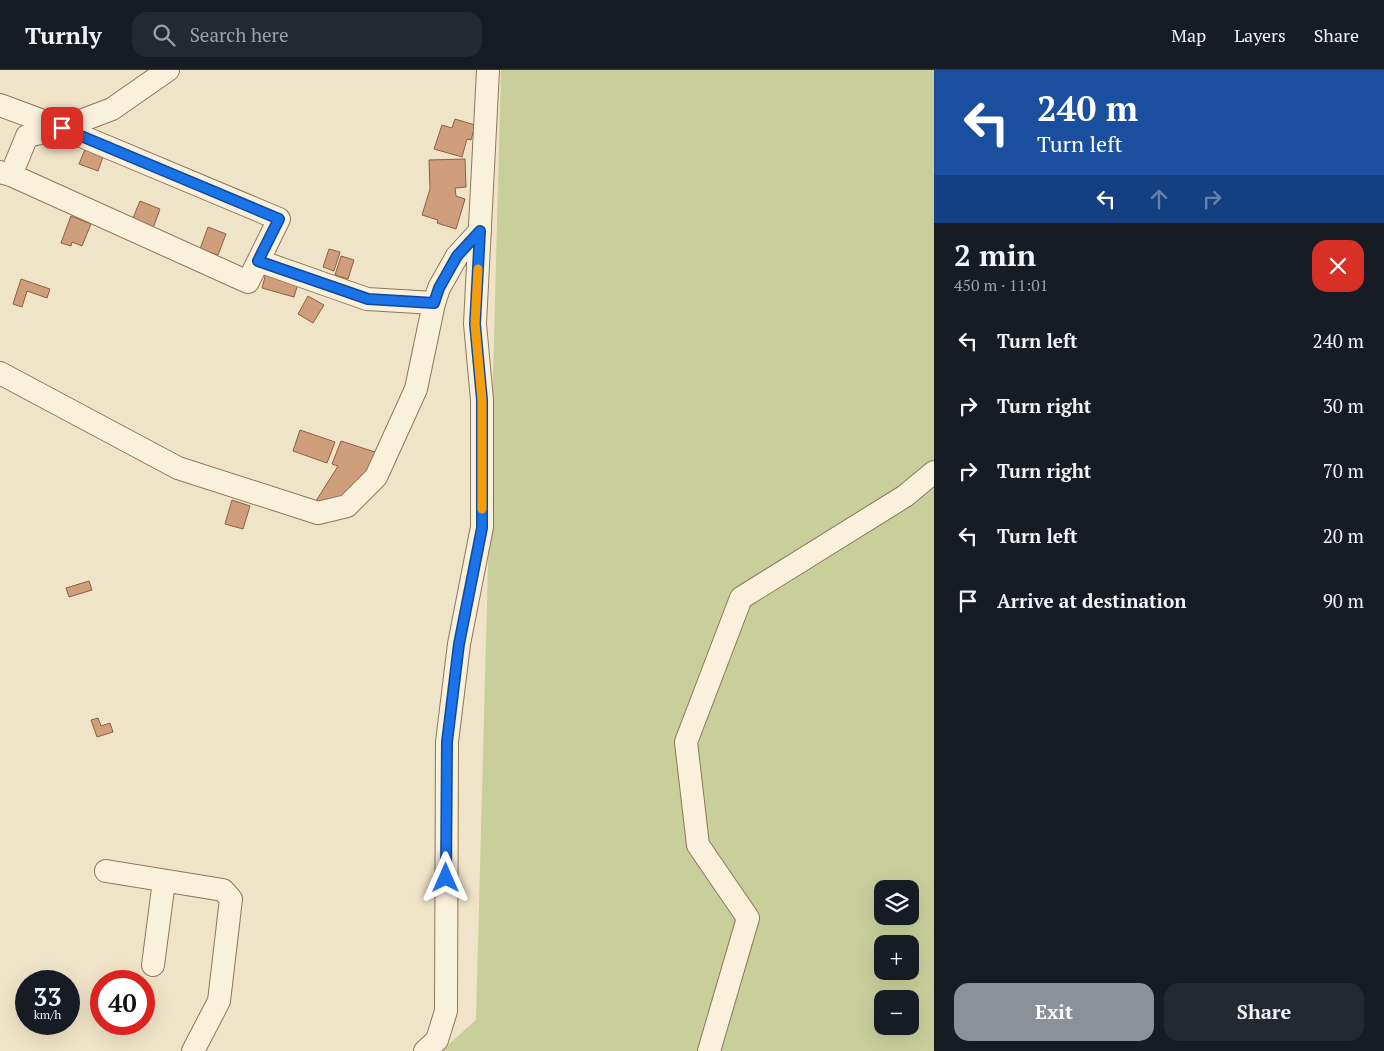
<!DOCTYPE html>
<html lang="en">
<head>
<meta charset="utf-8">
<style>
	body { margin:0; font-family:"PT Serif",serif; background:#242831; color:#f1f3f6; height:100vh; display:flex; flex-direction:column; font-size:19px; white-space:nowrap }
	* { box-sizing:border-box; margin:0 }
	p { font-size:16px; color:#9ea1a6 }
	.icon { flex:none; width:28px; height:28px; fill:none; stroke:currentColor; stroke-width:2; stroke-linecap:round; stroke-linejoin:round }
	.map { position:relative; flex:1; overflow:hidden }
	.side { display:flex; flex-direction:column; background:#171b24; width:450px }
	.side>* { flex:none }
	.top-card { background:#1a4fa0; color:#fff; overflow:hidden }
	.tools { position:absolute; left:874px; top:810px; display:grid; gap:10px }
	.tools a { display:grid; place-items:center; width:45px; height:45px; border-radius:10px; background:#171b24; box-shadow:0 5px 20px #0002; font-size:25px }
	.speed { position:absolute; left:15px; top:900px; display:flex; gap:10px; font-size:25px; font-weight:700; text-align:center }
	.speed>* { display:grid; place-content:center; width:65px; height:65px; border-radius:50%; background:#171b24; box-shadow:0 5px 20px #0002; line-height:1 }
	.speed small { font-size:12px; font-weight:400 }
	.speed .limit { border:8px solid #d22; background:#fff; color:#111 }
	.pin { position:absolute; display:grid; place-items:center; width:42px; height:42px; color:#fff; margin:-21px; border-radius:10px; box-shadow:0 2px 8px #0006 }
	.me { position:absolute; width:55px; margin:-28px; rotate:0deg; stroke-linejoin:round; filter:drop-shadow(0 0 4px #0008) }
	.turn { display:flex; align-items:center; gap:18px; height:105px; padding:0 20px; font-size:22px }
	.turn .icon { width:65px; height:65px; stroke-width:2.5 }
	.turn b { display:block; font-size:35px; line-height:42px }
	.lanes { display:flex; align-items:center; height:48px; padding:0 20px; background:#0003; justify-content:center; gap:25px; direction:ltr }
	.lanes .off { opacity:.35 }
	.round { display:grid; place-items:center; flex:none; width:52px; height:52px; border-radius:15px; background:#242831 }
	.headline { display:flex; align-items:center; justify-content:space-between; height:85px; padding:0 20px }
	h1 { font-size:30px; font-weight:800; line-height:38px }
	.cta { display:flex; gap:10px; margin-top:auto; padding:10px 20px }
	.cta a { flex:1; height:58px; border-radius:15px; background:#8c9099; color:#fff; font-size:20px; font-weight:800; line-height:58px; text-align:center }
	.cta a+a { background:#242831; color:#f1f3f6 }
	ul { padding:0; list-style:none }
	li { display:flex; align-items:center; gap:15px; height:65px; padding:0 20px }
	li div { flex:1 }
	li b { display:block; font-size:19px }
	li em { font-style:normal }
	header { display:flex; align-items:center; gap:30px; box-sizing:border-box; height:70px; padding:0 25px; background:#171b24; border-bottom:1px solid #363941 }
	header strong { font-size:24px }
	nav { display:flex; gap:28px; margin-inline-start:auto; font-size:18px }
	.search { width:350px; height:45px; background:#242831; display:flex; align-items:center; gap:12px; box-sizing:border-box; padding:0 18px; border-radius:15px; color:#9ea1a6; font-size:19px }
	main { display:flex; flex:1; min-height:0 }
	.map>svg:first-child { display:block }
	.green { fill:#c9cf9b; fill-rule:evenodd }
	.building { fill:#cf9f7d; stroke:#8d5f41 }
	.lines { fill:none; stroke-linecap:round; stroke-linejoin:round }
	.minor-casing { stroke:#8d765c; stroke-width:24 }
	.minor { stroke:#faf1dc; stroke-width:22 }
	.route-casing { stroke:#114b97; stroke-width:12 }
	.route { stroke:#1a73e8; stroke-width:9 }
	.slow { stroke:#f59e0b; stroke-width:9 }
</style>
</head>
<body>
<header>
<strong>Turnly</strong>
<div class="search"><svg class="icon" aria-label="search" viewBox="0 0 24 24"><circle cx="10" cy="10" r="6"/><path d="M15 15l6 6"/></svg>Search here</div>
<nav><a>Map</a><a>Layers</a><a>Share</a></nav>
</header>
<main>
<div class="map">
<svg width="934" height="981" viewBox="0 0 934 981">
	<rect width="100%" height="100%" fill="#f0e4c8"/>
	<!-- green -->
	<path class="green" d="M501,0H934V981H441L476,950ZM882,819H910V846H882ZM882,874H910V901H882ZM882,929H910V956H882Z"/>
	<!-- building -->
	<g class="building">
		<polygon points="455,49 475,55 471,70 467,69 462,87 434,79 442,55 452,58"/>
		<polygon points="86,77 104,84 98,101 79,94"/>
		<polygon points="465,89 466,117 455,118 456,126 465,129 456,159 437,153 438,150 422,145 430,119 429,90"/>
		<polygon points="140,131 160,139 152,161 131,153"/>
		<polygon points="71,146 91,154 82,176 72,172 71,176 61,173"/>
		<polygon points="208,157 226,164 218,185 200,179"/>
		<polygon points="329,179 340,182 334,201 323,197"/>
		<polygon points="341,186 354,190 348,209 335,205"/>
		<polygon points="261,199 299,210 294,227 262,218 265,207 259,205"/>
		<polygon points="21,209 50,219 47,228 27,221 22,237 13,234"/>
		<polygon points="308,226 324,235 313,253 298,244"/>
		<polygon points="300,360 335,372 327,393 293,381"/>
		<polygon points="341,371 378,383 366,408 332,433 316,431 338,396 332,394"/>
		<polygon points="232,430 250,436 243,459 225,454"/>
		<polygon points="89,511 92,520 69,527 66,518"/>
		<polygon points="98,648 101,656 110,653 113,662 97,667 91,650"/>
	</g>
	<g class="lines">
		<!-- minor casing -->
		<g class="minor-casing">
			<g id="minor">
				<polyline points="0,35 62,58 279,149 248,212 11,105 0,102"/>
				<polyline points="11,105 27,66 62,58 112,39 168,0"/>
				<polyline points="259,191 367,229 434,233"/>
				<polyline points="0,303 178,398 318,443 347,436 376,407 416,319 434,233 439,218 457,186 480,161"/>
				<polyline points="106,801 223,820 231,829 219,931 193,981"/>
				<polyline points="153,895 164,811"/>
				<polyline points="425,981 437,970 446,941 447,672 459,574 482,457 482,330 475,254 488,0"/>
				<polyline points="709,981 748,848 698,775 686,672 741,528 905,426 934,402"/>
			</g>
		</g>
		<!-- minor -->
		<use href="#minor" class="minor"/>
	</g>
	<g class="lines">
		<!-- route casing -->
		<g class="route-casing">
			<polyline id="route" points="62,58 279,149 258,191 368,229 434,233 439,218 457,186 480,161 475,254 482,330 482,458 459,574 447,672 446,808"/>
		</g>
		<!-- route -->
		<use href="#route" class="route"/>
		<!-- slow -->
		<polyline class="slow" points="478,199 475,254 482,330 482,439"/>
	</g>
</svg>
<div class="tools">
<a><svg class="icon" aria-label="layers" viewBox="0 0 24 24"><path d="M12 4l9 5-9 5-9-5zM3 14l9 5 9-5"/></svg></a>
<a>+</a>
<a>−</a>
</div>
<div class="speed"><div>33<small>km/h</small></div><div class="limit">40</div></div>
<div class="pin" style="left:62px;top:58px;background:#d93025"><svg class="icon" aria-label="arrive" viewBox="0 0 24 24"><path d="M6 21V4h12l-3 4 3 4H6"/></svg></div>
<svg class="me" style="left:446px;top:808px" viewBox="-20 -20 40 40"><path d="M0-17L14 15 0 8-14 15z" fill="#1a73e8" stroke="#fff" stroke-width="4"/></svg>
</div>
<section class="side">
<div class="top-card">
<div class="turn"><svg class="icon" aria-label="left" viewBox="0 0 24 24"><path d="M17 20v-9H6M10 6l-5 5 5 5"/></svg><div><b>240 m</b>Turn left</div></div>
<div class="lanes"><svg class="icon" aria-label="left" viewBox="0 0 24 24"><path d="M17 20v-9H6M10 6l-5 5 5 5"/></svg><svg class="icon off" aria-label="ahead" viewBox="0 0 24 24"><path d="M12 20V5M6 11l6-6 6 6"/></svg><svg class="icon off" aria-label="right" viewBox="0 0 24 24"><path d="M7 20v-9h11M14 6l5 5-5 5"/></svg></div>
</div>
<div class="headline"><div><h1>2 min</h1><p>450 m · 11:01</p></div><a class="round" style="background:#d93025;color:#fff"><svg class="icon" aria-label="close" viewBox="0 0 24 24"><path d="M6 6l12 12M18 6L6 18"/></svg></a></div>
<ul>
<li><svg class="icon" aria-label="left" viewBox="0 0 24 24"><path d="M17 20v-9H6M10 6l-5 5 5 5"/></svg><div><b>Turn left</b></div><em>240 m</em></li>
<li><svg class="icon" aria-label="right" viewBox="0 0 24 24"><path d="M7 20v-9h11M14 6l5 5-5 5"/></svg><div><b>Turn right</b></div><em>30 m</em></li>
<li><svg class="icon" aria-label="right" viewBox="0 0 24 24"><path d="M7 20v-9h11M14 6l5 5-5 5"/></svg><div><b>Turn right</b></div><em>70 m</em></li>
<li><svg class="icon" aria-label="left" viewBox="0 0 24 24"><path d="M17 20v-9H6M10 6l-5 5 5 5"/></svg><div><b>Turn left</b></div><em>20 m</em></li>
<li><svg class="icon" aria-label="arrive" viewBox="0 0 24 24"><path d="M6 21V4h12l-3 4 3 4H6"/></svg><div><b>Arrive at destination</b></div><em>90 m</em></li>
</ul>
<div class="cta"><a>Exit</a><a>Share</a></div>
</section>
</main>
</body>
</html>
